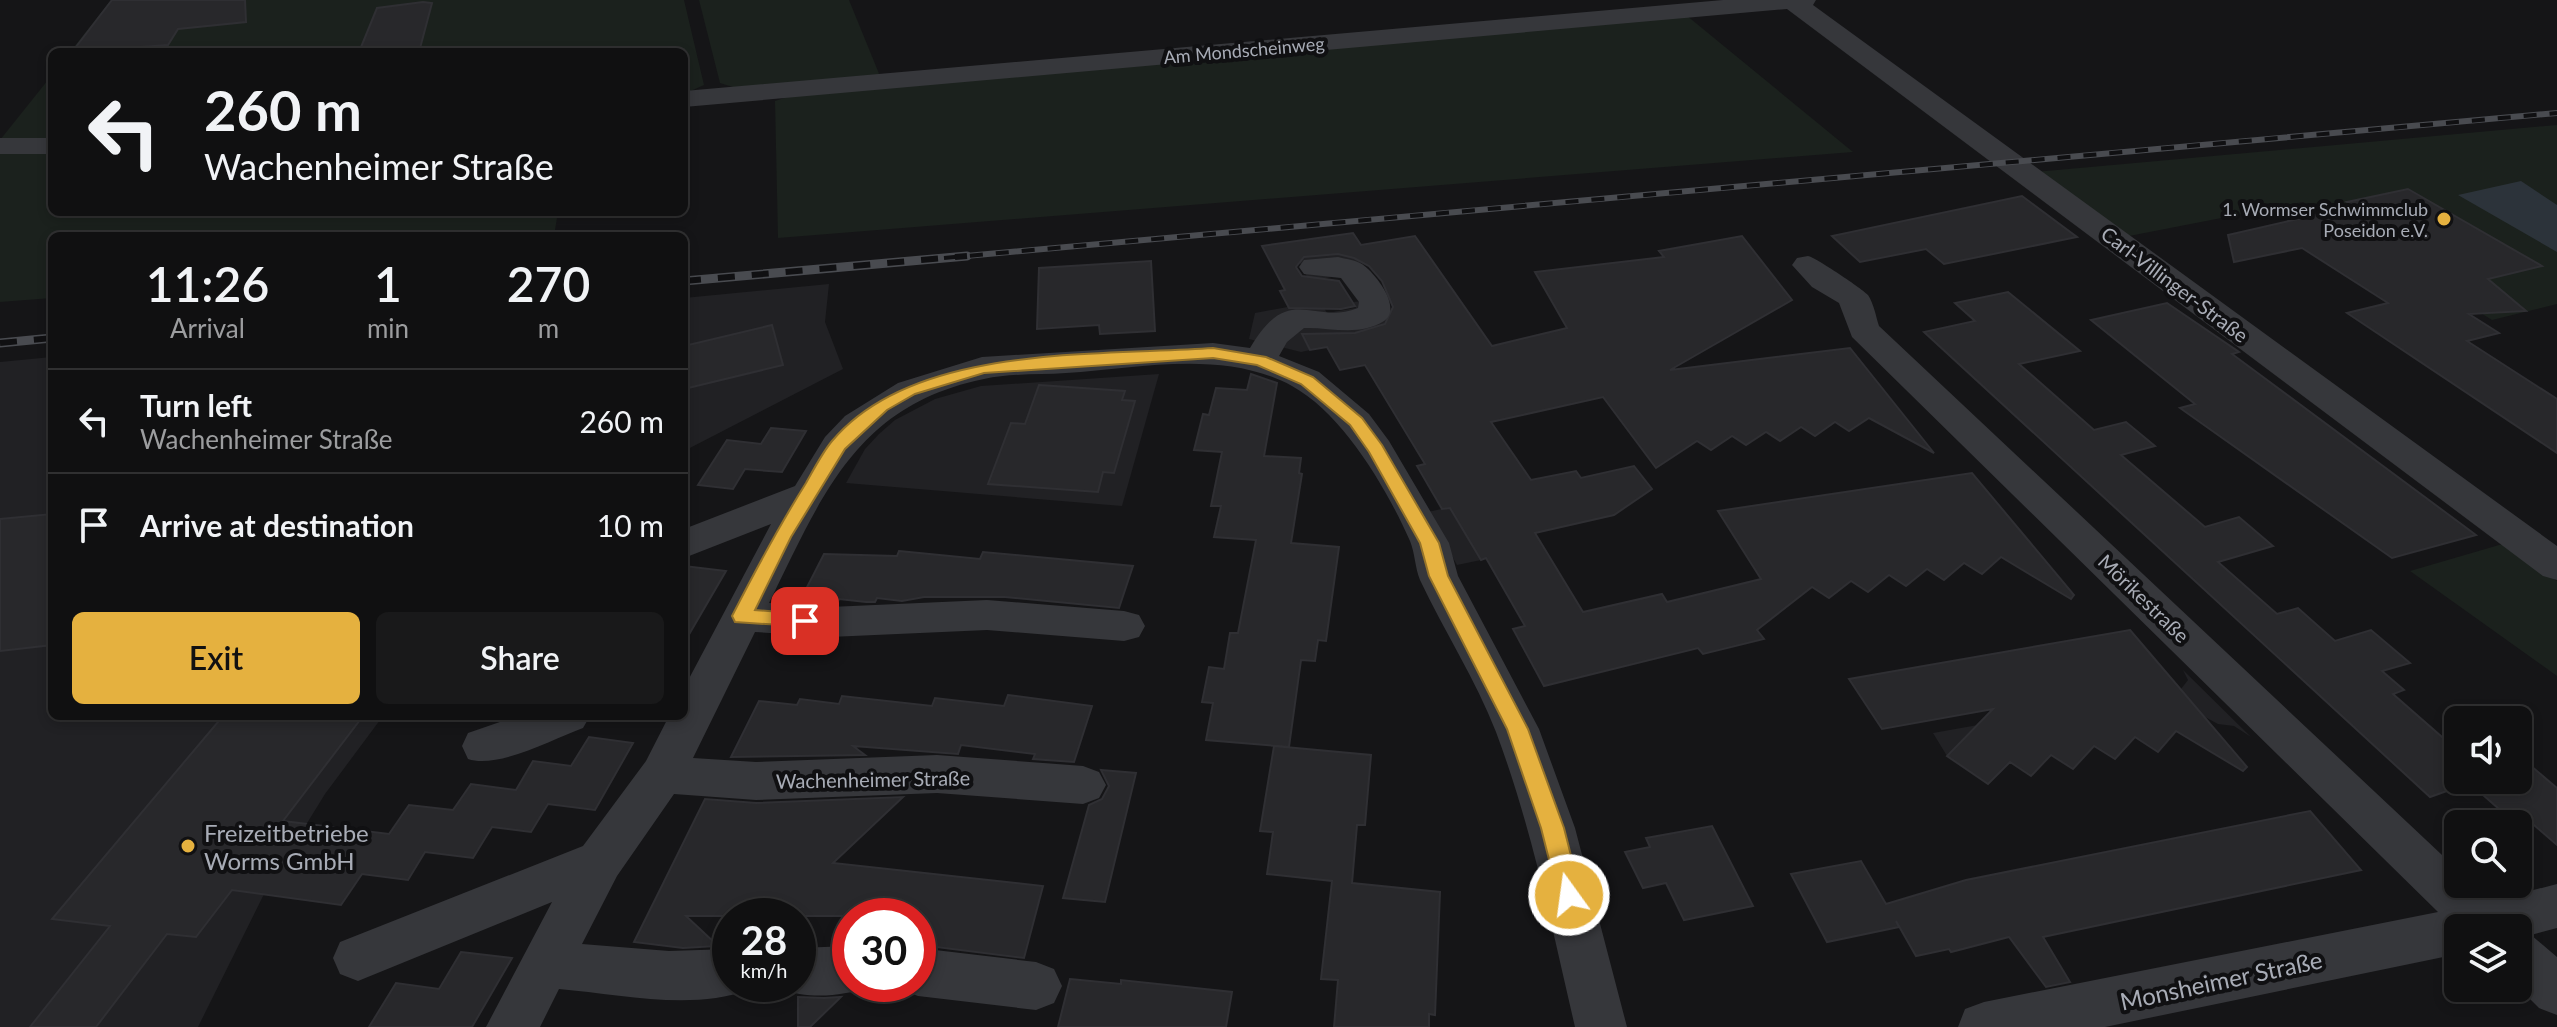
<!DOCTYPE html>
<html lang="en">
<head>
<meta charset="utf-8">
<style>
	body { margin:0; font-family:Lato,sans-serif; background:#19191a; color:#f1f3f6; height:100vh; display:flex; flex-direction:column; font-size:30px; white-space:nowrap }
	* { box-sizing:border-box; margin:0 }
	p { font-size:26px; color:#9c9d9f }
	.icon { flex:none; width:44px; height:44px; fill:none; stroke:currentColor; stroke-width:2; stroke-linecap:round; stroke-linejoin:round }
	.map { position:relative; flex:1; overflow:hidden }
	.details { position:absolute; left:48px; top:232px; width:640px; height:488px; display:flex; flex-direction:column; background:#101011; border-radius:12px; box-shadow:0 4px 12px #0003,0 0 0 2px #303031 }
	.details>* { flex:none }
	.hud { position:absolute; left:48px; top:48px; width:640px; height:168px; border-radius:12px; box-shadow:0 4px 12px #0003,0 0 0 2px #303031; background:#101011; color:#f1f3f6; overflow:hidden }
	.tools { position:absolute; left:2444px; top:706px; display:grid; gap:16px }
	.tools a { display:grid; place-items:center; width:88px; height:88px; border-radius:12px; background:#101011; box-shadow:0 4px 12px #0003,0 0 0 2px #303031; font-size:40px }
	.speed { position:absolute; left:712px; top:898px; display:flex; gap:16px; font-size:40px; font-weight:700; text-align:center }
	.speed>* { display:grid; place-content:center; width:104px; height:104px; border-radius:50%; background:#101011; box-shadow:0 4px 12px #0003,0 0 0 2px #303031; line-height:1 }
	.speed small { font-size:20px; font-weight:400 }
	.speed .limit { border:12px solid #d22; background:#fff; color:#111 }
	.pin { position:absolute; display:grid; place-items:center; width:68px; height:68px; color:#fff; margin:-34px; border-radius:16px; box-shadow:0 4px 12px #0006 }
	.me { position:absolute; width:88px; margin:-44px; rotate:346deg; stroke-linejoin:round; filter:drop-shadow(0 0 6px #0008) }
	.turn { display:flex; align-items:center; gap:28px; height:168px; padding:0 24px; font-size:36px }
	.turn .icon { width:104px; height:104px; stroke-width:2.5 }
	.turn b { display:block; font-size:56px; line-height:68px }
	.eta { display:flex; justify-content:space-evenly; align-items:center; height:136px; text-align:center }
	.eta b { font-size:48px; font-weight:600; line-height:56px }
	.button { display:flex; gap:16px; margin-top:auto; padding:16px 24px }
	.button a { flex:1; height:92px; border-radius:12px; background:#e5b13f; color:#111; font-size:32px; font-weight:600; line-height:92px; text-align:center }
	.button a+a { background:#19191a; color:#f1f3f6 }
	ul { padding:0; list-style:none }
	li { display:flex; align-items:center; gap:24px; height:104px; padding:0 24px; border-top:2px solid #303031 }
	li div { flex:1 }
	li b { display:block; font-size:30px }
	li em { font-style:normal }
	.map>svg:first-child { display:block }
	.built { fill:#212124 }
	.green { fill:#1b211d }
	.water { fill:#2c333a }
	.building { fill:#28282b; stroke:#2f2f33; stroke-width:2 }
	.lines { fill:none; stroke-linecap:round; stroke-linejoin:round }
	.minor { fill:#36373b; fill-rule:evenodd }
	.rail-far1-casing { stroke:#494b50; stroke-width:6 }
	.rail-casing { stroke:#494b50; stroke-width:9 }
	.rail-far1 { stroke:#101012; stroke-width:4; stroke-dasharray:13; stroke-linecap:butt }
	.rail { stroke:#101012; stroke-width:6; stroke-dasharray:17; stroke-linecap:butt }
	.route { fill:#e5b13f; stroke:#957329; stroke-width:2 }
	.poi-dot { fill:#e5b13f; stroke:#101012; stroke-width:3 }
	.labels { text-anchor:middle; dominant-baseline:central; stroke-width:8; stroke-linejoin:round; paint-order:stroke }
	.far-street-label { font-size:18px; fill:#a8acb6; stroke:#101012 }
	.far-poi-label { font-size:18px; fill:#a8acb6; stroke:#101012; text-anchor:end }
	.street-label { font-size:20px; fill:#a8acb6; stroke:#101012 }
	.near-poi-label { font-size:24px; fill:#a8acb6; stroke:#101012; text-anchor:start }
	.near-street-label { font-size:24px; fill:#a8acb6; stroke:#101012 }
</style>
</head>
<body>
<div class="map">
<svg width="2557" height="1027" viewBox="0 0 2557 1027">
	<rect width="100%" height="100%" fill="#151517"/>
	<!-- built -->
	<g class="built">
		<polygon points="1352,249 1399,326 1306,342 1310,350 1301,352 1249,339 1255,313 1320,301 1327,313 1356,308 1353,302 1363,301 1351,279 1337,276 1309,281 1296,255"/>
		<polygon points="829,284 825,322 843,369 684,451 684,298"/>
		<polygon points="52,357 52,716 383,716 325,794 267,888 198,1027 0,1027 0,362"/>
		<polygon points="1159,374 1122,506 846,483 865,449 879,434 895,420 935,399 981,386"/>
		<polygon points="1499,496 1481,560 1457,565 1428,512"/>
		<polygon points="2183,670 2251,737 2234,726 2218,724 2194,711 2176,731 2153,717 2135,737 2114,724 1989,748 1967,770 1947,756 1933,733 2181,689 2188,680"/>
	</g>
	<!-- green -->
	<g class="green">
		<polygon points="111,0 684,0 704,85 684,94 684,52 70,52"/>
		<polygon points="699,0 849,0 880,76 739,89 720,83"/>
		<polygon points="1686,15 1853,152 778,238 775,101 799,93"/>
		<polygon points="52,75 52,140 0,140"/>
		<polygon points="2557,125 2557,304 2492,320 2303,202 2124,237 2035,172"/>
		<polygon points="52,152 52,212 558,212 554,236 52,236 52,298 0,302 0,153"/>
		<polygon points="2506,543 2557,581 2557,676 2410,571"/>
	</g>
	<!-- water -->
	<polygon class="water" points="2521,181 2557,205 2557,252 2458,195"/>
	<!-- building -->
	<g class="building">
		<polygon points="112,0 245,0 246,22 178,29 168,45 72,52"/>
		<polygon points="423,2 432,3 419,52 359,52 377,8"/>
		<polygon points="2408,189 2542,266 2488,279 2526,311 2469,314 2499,333 2467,341 2557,399 2557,453 2347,313 2388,303 2302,248 2234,262 2228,235 2354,206 2347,202"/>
		<polygon points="2022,196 2077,237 1944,264 1926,249 1860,262 1832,236"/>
		<polygon points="1353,233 1361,245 1415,236 1492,346 1567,328 1535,272 1664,257 1659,251 1742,236 1792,300 1670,370 1850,348 1934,453 1869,418 1849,431 1835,422 1815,436 1801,427 1780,441 1766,432 1746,445 1732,436 1711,450 1697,441 1656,468 1603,397 1491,422 1531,480 1576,471 1581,478 1634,466 1652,489 1614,515 1535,533 1583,612 1662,594 1667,602 1761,579 1718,511 1972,473 2074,595 2071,599 2001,557 1982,574 1964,563 1944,580 1927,569 1906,586 1889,575 1868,592 1851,581 1829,598 1812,587 1757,630 1764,639 1703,654 1698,648 1544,686 1513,629 1525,626 1486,558 1481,560 1450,508 1442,509 1417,466 1425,464 1365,365 1340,370 1327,347 1310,350 1302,334 1355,333 1385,324 1393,307 1382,281 1369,266 1354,258 1338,254 1304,257 1296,267 1302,276 1339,281 1355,306 1341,309 1289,308 1280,291 1285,290 1262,246"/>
		<polygon points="1151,261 1155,331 1100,334 1099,325 1037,329 1039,268"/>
		<polygon points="2008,292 2080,351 2019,364 2094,430 2126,422 2155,446 2121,455 2205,527 2239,517 2273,546 2218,562 2277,614 2298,608 2335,641 2371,630 2410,663 2382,671 2404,690 2393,694 2458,751 2458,787 2430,797 1924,332 1975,321 1955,303"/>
		<polygon points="2167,303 2239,352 2232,354 2476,535 2392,558 2180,408 2195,404 2091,320"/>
		<polygon points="772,325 783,365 684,389 684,346"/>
		<polygon points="1251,374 1277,383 1264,456 1301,458 1299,473 1302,474 1291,543 1339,547 1326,641 1318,640 1315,661 1301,660 1289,747 1206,740 1213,703 1202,702 1209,667 1224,669 1230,633 1238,633 1256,540 1214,537 1221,506 1211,506 1222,452 1194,450 1203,414 1209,415 1216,388 1247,390"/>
		<polygon points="1039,385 1125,391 1122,400 1135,401 1114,473 1103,472 1098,492 988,484 1011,423 1025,424"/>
		<polygon points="771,428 806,431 782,472 745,469 733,489 698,485 727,440 761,444"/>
		<polygon points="52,514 52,645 0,651 0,519"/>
		<polygon points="899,551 980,559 983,552 1133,566 1119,608 1005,597 924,597 902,601 877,598 875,602 866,602 839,599 837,604 830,604 800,601 824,554 897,556"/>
		<polygon points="684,566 726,571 684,643"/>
		<polygon points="2130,630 2247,767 2243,771 2176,731 2158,752 2135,737 2115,759 2094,746 2073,769 2051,755 2031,776 2010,762 1988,784 1947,756 1993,709 1882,729 1849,679"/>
		<polygon points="1008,695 1092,706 1074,762 1033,759 1035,754 961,745 958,754 853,746 865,755 731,757 759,701 797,705 800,699 839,704 842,696 932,706 935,698 1004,706"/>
		<polygon points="223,716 363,716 283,821 389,834 409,805 453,810 471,784 516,790 533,761 571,766 589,737 633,743 595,810 548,804 531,832 492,827 473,858 425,852 408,880 362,874 341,905 232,890 196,937 167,934 96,1027 30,1027 110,926 52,919"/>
		<polygon points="1274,746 1371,755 1365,825 1357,825 1352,883 1440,892 1435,1015 1429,1014 1429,1027 1334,1027 1338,980 1321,979 1332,881 1267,874 1273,832 1260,831"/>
		<polygon points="2518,755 2557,788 2557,845 2527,819 2515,823 2466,780 2518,780"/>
		<polygon points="1101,770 1136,773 1105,902 1063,898 1089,805 1102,799 1109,786"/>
		<polygon points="903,797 833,863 1043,886 1024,958 928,946 932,932 918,930 918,916 686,916 718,946 683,948 634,942 705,799 756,803"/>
		<polygon points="2310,811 2361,870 2043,937 2070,982 2046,987 2009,937 1951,952 1949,949 1916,956 1896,921 1899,927 1827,942 1791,874 1861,861 1886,904 1966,880"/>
		<polygon points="1712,826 1753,906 1684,920 1666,883 1643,888 1625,852 1650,847 1646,838"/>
		<polygon points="461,952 512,958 472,1027 369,1027 396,983 439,989"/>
		<polygon points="1070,979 1121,984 1121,980 1232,992 1226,1027 1058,1027"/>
		<polygon points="798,997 824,998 841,997 810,1027 798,1027"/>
	</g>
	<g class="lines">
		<!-- minor -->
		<g class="minor">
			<polygon points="1723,0 1816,0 1813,5 2557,546 2557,580 2543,576 1787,9 684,107 684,91"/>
			<rect x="0" y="138" width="52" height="16"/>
			<path d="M1808,256C1815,257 1864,290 1868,295C1874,304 1876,317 1879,326L2458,870V884H2475L2495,900L2557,884V928L2531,935L2557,957V1015L2539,1008L2518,987V928H2458V954L2105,1027H1958L1965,1009L1984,1002L2438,912L1852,337L1839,303L1812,287L1792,265L1797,258Z"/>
			<path d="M1338,257C1346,259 1355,260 1362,264C1375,273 1403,308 1384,321C1359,337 1330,327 1304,328L1287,342L1279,356L1319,372L1369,414L1389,441L1449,543L1458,576L1539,729L1575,828L1627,1027H1575C1552,928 1532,828 1496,732C1476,680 1444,631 1420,580C1415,568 1415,553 1410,541C1387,489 1343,414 1292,386C1224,349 1140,368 1066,373C1039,375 1010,373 984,379C856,405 822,496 769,603L830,607L987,600L1124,611L1139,615L1145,626L1139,637L1124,641L987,630L830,637L755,632L693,758L756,762L937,755L1083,766L1099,772L1106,785L1099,798L1083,804L937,793L756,800L674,794L617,876L582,944L669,951L730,949V984H751L748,990C692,1011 618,994 559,989L540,1027H486L552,902L358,981L340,974L333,958L340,942L583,846L646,761L669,716H684V688L771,524L684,558V529L795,486L825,437L845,416L898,383L982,357L1213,343L1250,348C1289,281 1312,326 1358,308L1359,302L1341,278L1304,274L1299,267L1304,260Z"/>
			<path d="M517,716H590L583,728C553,739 498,769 468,759L462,746L468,733Z"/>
			<path d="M850,946V984H869L868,987C841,997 808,999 780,989L778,984H798V948Z"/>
			<polygon points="918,948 1036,962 1054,969 1062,986 1054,1003 1036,1010 918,996 900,989 898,984 918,984"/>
		</g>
		<!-- rail-far1 casing -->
		<g class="rail-far1-casing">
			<polyline id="rail-far1" points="944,258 2557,113"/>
		</g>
		<!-- rail casing -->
		<g class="rail-casing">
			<g id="rail">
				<polyline points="684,281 967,256"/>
				<polyline points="0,343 52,338"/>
			</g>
		</g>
		<!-- rail-far1 -->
		<use href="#rail-far1" class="rail-far1"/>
		<!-- rail -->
		<use href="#rail" class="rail"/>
	</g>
	<!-- route -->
	<path class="route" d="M1213,348L1266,357L1313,377L1362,418L1382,445L1439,543L1448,576L1528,729L1564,828L1581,895L1578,902L1569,905L1561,902L1558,895L1541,828L1507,729L1429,576L1420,543L1369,452L1350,425L1301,384L1257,365L1213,358L984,373L915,394L887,410L845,449L791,537L755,610L805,614L814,621L812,627L735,622L732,616C755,571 779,526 806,483C814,469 822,453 832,441C913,344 1096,356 1213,348Z"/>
	<!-- markers -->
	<g class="poi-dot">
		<circle cx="2444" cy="219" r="8"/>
		<circle cx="188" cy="846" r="8"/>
	</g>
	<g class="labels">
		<!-- far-street labels -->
		<g class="far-street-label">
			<text transform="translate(1244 50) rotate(-5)">Am Mondscheinweg</text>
		</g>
		<!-- far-poi labels -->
		<g class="far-poi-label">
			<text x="2428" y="209">1. Wormser Schwimmclub<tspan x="2428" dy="21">Poseidon e.V.</tspan></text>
		</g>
		<!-- street labels -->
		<g class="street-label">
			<text transform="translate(2175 284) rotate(37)">Carl-Villinger-Straße</text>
			<text transform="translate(2144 598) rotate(44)">Mörikestraße</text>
			<text transform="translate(873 779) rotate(-1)">Wachenheimer Straße</text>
		</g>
		<!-- near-poi labels -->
		<g class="near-poi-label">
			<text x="204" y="832">Freizeitbetriebe<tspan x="204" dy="28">Worms GmbH</tspan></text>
		</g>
		<!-- near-street labels -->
		<g class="near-street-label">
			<text transform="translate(2221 980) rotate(-12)">Monsheimer Straße</text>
		</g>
	</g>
</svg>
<div class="tools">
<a><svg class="icon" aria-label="sound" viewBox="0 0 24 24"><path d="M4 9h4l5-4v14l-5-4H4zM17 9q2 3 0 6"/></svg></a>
<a><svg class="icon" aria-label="search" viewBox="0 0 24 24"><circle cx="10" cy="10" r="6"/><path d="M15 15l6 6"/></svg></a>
<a><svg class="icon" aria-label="layers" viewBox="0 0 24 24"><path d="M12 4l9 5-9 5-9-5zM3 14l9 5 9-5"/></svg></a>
</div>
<div class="speed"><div>28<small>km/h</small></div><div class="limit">30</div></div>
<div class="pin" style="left:805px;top:621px;background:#d93025"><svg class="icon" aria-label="arrive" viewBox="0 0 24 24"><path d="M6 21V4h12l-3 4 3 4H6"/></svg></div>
<svg class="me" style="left:1569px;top:895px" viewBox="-20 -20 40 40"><circle r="17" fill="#e5b13f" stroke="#fff" stroke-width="3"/><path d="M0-11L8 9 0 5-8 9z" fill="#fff"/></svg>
<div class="hud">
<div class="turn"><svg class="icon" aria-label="left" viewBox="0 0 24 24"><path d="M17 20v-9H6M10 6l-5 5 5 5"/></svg><div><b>260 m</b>Wachenheimer Straße</div></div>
</div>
<section class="details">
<div class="eta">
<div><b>11:26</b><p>Arrival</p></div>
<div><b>1</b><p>min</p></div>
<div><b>270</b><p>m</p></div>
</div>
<ul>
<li><svg class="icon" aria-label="left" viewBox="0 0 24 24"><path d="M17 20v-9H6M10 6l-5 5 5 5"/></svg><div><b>Turn left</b><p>Wachenheimer Straße</p></div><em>260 m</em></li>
<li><svg class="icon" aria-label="arrive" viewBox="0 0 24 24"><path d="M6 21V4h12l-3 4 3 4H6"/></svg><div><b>Arrive at destination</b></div><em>10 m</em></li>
</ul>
<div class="button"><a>Exit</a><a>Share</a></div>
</section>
</div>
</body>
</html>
